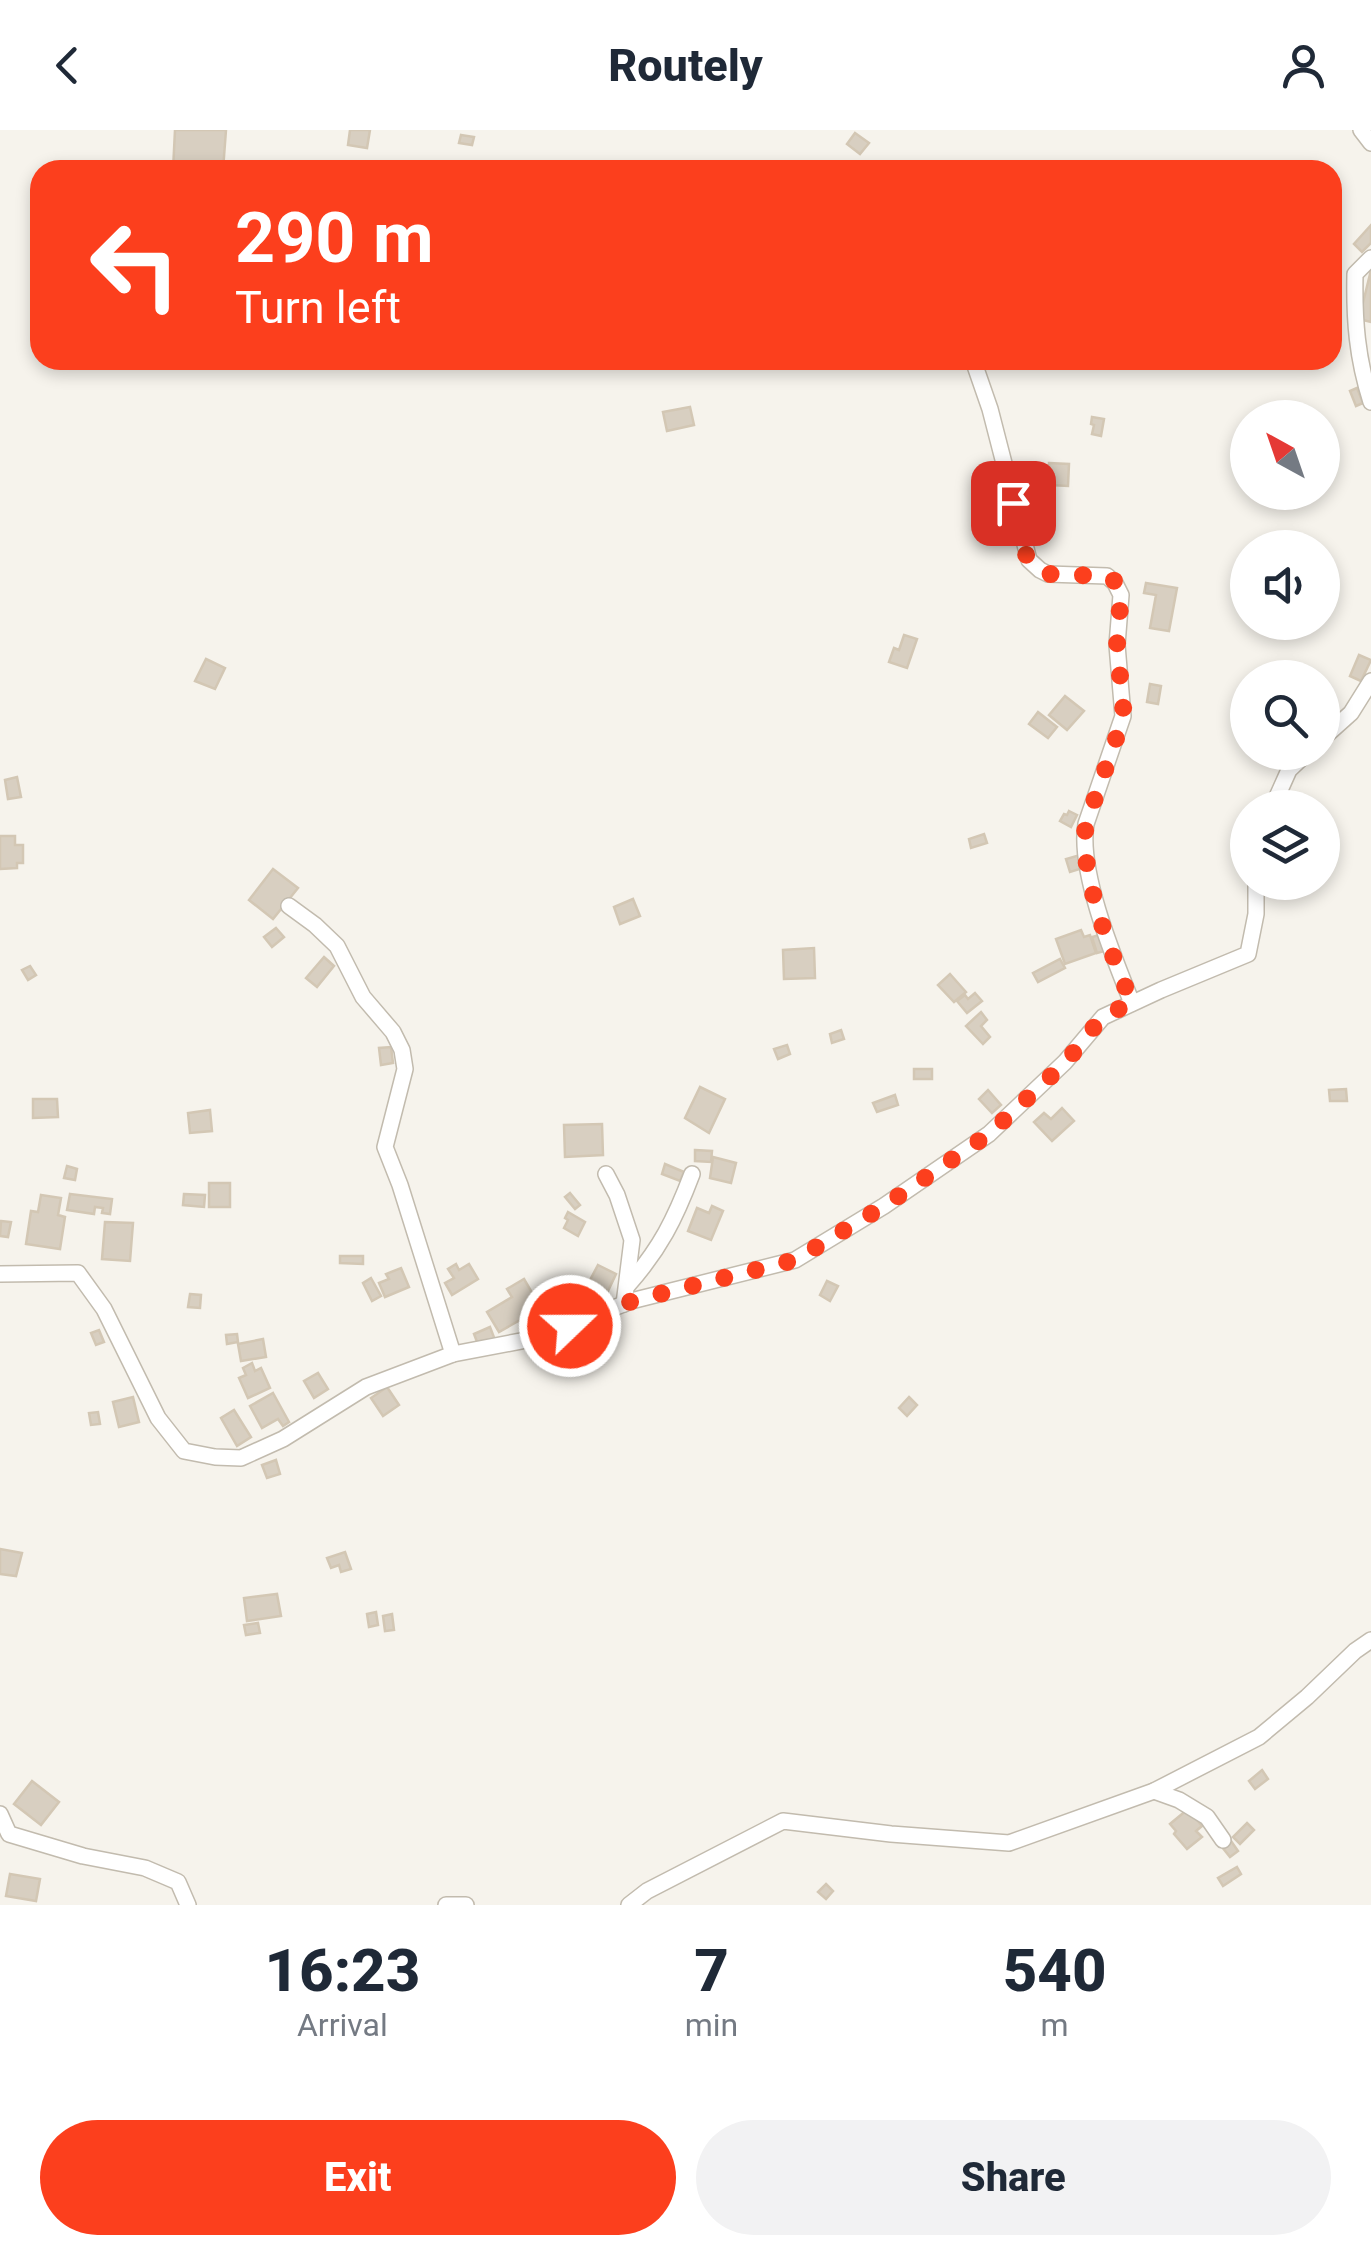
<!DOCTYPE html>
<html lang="en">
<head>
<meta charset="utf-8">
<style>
	body { margin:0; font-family:Roboto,sans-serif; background:#f2f2f3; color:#1f2937; height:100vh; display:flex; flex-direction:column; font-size:38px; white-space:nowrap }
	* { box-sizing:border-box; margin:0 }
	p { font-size:32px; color:#747a83 }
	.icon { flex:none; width:55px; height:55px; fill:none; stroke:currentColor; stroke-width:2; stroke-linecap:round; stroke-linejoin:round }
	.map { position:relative; height:1775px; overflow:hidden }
	.side { display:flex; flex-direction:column; background:#fff; flex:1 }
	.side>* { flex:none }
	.top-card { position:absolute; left:30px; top:30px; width:1312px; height:210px; border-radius:30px; box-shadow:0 5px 15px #0003; background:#fc3f1d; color:#fff; overflow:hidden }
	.needle { width:65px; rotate:320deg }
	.tools { position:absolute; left:1230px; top:270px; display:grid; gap:20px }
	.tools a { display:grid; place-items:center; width:110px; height:110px; border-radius:50%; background:#fff; box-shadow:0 5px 15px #0003; font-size:50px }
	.pin { position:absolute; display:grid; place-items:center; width:85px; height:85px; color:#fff; margin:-42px; border-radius:20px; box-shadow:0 5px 15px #0006 }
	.me { position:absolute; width:110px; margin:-55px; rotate:68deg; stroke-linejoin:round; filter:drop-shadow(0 0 8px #0008) }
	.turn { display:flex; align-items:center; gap:35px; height:210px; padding:0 40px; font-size:45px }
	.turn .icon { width:130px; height:130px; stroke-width:2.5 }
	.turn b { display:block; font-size:70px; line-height:85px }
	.eta { display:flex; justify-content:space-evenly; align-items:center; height:170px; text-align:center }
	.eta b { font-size:60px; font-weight:800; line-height:70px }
	.action { display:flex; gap:20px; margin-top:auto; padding:20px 40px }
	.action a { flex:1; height:115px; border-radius:60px; background:#fc3f1d; color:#fff; font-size:40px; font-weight:800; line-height:115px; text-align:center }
	.action a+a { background:#f2f2f3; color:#1f2937 }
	header { display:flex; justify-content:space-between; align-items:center; height:130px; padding:0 40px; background:#fff; font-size:45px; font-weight:800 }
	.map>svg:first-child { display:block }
	.building { fill:#d8cfc1; stroke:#d3c7b4; stroke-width:2.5 }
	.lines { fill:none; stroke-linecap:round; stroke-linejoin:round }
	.minor-casing { stroke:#c2bbae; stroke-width:18 }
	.minor { stroke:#fff; stroke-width:15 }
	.route { stroke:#fc3f1d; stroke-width:18; stroke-dasharray:0 32.4 }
</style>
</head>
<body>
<header><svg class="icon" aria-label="back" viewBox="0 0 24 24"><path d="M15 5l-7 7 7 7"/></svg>Routely<svg class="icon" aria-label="person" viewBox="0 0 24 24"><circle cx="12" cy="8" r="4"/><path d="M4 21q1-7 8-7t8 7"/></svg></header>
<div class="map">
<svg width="1371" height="1775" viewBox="0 0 1371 1775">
	<rect width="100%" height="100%" fill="#f6f3ec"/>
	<!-- building -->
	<g class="building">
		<polygon points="175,0 226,0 223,40 173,40"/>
		<polygon points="350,0 370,0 367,18 348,15"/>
		<polygon points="855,3 869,13 860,24 847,14"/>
		<polygon points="461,5 474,7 472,15 459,13"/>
		<polygon points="1371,95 1371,113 1362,122 1354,114"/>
		<polygon points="1371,140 1371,192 1359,189"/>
		<polygon points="1357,258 1363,273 1356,276 1350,261"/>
		<polygon points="690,277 694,295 667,301 663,282"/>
		<polygon points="1092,287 1104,289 1101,306 1092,304 1094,295 1091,294"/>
		<polygon points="1049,333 1069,334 1068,356 1050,355"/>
		<polygon points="1146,453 1177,458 1169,501 1150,498 1156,465 1144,463"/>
		<polygon points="904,505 917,509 907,538 889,532 894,518 899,520"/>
		<polygon points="1359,525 1371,530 1361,551 1350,546"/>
		<polygon points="206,529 225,538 215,559 195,551"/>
		<polygon points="1150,554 1161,556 1158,574 1147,572"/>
		<polygon points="1065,566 1084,581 1067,600 1049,585"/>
		<polygon points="1038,582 1057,597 1048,608 1029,594"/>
		<polygon points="17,647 21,667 8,669 5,650"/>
		<polygon points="1069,681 1077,685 1071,697 1060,691 1064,684 1067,685"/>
		<polygon points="984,704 987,713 971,718 969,709"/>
		<polygon points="0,706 15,706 15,715 23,715 23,733 17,733 17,738 0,739"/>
		<polygon points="1080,725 1083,738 1070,742 1066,729"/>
		<polygon points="273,739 298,758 273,789 249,770"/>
		<polygon points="633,769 640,786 620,794 614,777"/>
		<polygon points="276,798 284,807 272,817 264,807"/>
		<polygon points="1081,800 1084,807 1090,805 1096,823 1065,834 1056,809"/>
		<polygon points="1099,805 1105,821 1097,823 1092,807"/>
		<polygon points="814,818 815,848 784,849 783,820"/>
		<polygon points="324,827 334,836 317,857 306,848"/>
		<polygon points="1060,829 1065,838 1038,852 1033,843"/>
		<polygon points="30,836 36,845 28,850 22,840"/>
		<polygon points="950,844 966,862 954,872 938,855"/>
		<polygon points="975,863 982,871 967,883 957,871 965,865 968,869"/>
		<polygon points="981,882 987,890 981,896 990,907 983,914 966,896"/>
		<polygon points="841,900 844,909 832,913 830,904"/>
		<polygon points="787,915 790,924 778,929 774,919"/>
		<polygon points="391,917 393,933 381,935 379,918"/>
		<rect x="914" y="939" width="18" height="10"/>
		<polygon points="700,957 725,969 709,1003 685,988"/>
		<polygon points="1346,959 1347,971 1330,971 1329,960"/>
		<polygon points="988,960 1001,975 992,983 979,969"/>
		<polygon points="895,965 898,975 877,982 873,973"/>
		<polygon points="33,969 57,969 58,987 33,988"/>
		<polygon points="1062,978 1074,991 1052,1011 1034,992 1044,983 1051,989"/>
		<polygon points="210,980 212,1001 190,1003 188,983"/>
		<polygon points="602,994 603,1025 565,1027 564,995"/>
		<polygon points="695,1020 712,1021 711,1032 695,1031"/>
		<polygon points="713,1027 736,1033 731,1053 710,1048"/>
		<polygon points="665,1034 684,1042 680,1051 662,1044"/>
		<polygon points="67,1036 77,1039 75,1050 64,1048"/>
		<rect x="209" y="1053" width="21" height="24"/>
		<polygon points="570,1063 580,1075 575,1079 565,1067"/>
		<polygon points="70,1064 112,1069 110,1084 102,1083 103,1078 95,1077 94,1084 67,1080"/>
		<polygon points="184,1064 205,1065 204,1077 183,1075"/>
		<polygon points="41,1065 61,1068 58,1085 65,1087 60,1119 26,1114 31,1081 38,1082"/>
		<polygon points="712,1076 723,1081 711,1110 688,1101 697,1078 709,1083"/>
		<polygon points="568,1082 585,1092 578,1106 564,1098 568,1090 565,1088"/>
		<polygon points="1,1091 11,1092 8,1107 0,1106"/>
		<polygon points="105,1092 133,1093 130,1131 102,1129"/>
		<polygon points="340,1126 363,1126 363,1134 340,1133"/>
		<polygon points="456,1134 459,1140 469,1134 478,1149 452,1165 445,1153 454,1148 448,1139"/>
		<polygon points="598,1135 616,1144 608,1161 589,1152"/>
		<polygon points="401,1138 409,1157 385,1167 379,1153 389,1149 386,1144"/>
		<polygon points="371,1148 381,1166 372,1171 363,1153"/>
		<polygon points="524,1149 541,1178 499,1202 487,1182 512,1167 507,1159"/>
		<polygon points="827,1151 838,1156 830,1171 820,1165"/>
		<polygon points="567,1162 573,1168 558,1183 552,1177"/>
		<polygon points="190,1164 201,1165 200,1178 188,1177"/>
		<polygon points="490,1197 495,1210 479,1217 474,1204"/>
		<polygon points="99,1200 104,1212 96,1215 91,1203"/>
		<polygon points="237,1204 238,1212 227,1214 226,1205"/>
		<polygon points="263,1209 266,1227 241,1231 238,1214"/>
		<polygon points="252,1233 255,1241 261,1238 270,1258 248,1268 239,1248 246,1245 243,1238"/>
		<polygon points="318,1243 328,1259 314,1268 304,1251"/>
		<polygon points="387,1257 399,1275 383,1286 371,1268"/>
		<polygon points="273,1263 289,1292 283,1296 278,1289 262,1298 250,1276"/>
		<polygon points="133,1267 139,1292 119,1297 113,1272"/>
		<polygon points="909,1267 917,1275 907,1286 899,1278"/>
		<polygon points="234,1280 251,1307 237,1316 221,1288"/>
		<polygon points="98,1282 100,1294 91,1295 89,1283"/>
		<polygon points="276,1330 280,1344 267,1348 262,1335"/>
		<polygon points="0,1419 22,1423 16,1446 0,1444"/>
		<polygon points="345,1422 351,1439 341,1442 339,1435 331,1438 327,1428"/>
		<polygon points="277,1464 281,1486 247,1491 244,1468"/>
		<polygon points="376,1482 378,1495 369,1497 367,1484"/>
		<polygon points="392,1484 394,1500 385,1501 383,1486"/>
		<polygon points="258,1493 260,1503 246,1505 244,1495"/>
		<polygon points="1262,1640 1268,1649 1255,1659 1249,1651"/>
		<polygon points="32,1651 59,1672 41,1695 14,1674"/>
		<polygon points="1188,1679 1202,1696 1196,1701 1202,1707 1187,1719 1174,1704 1176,1701 1170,1694"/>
		<polygon points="1247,1693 1254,1700 1240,1714 1233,1707"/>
		<polygon points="1231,1711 1238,1721 1230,1727 1222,1717"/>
		<polygon points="1237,1737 1241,1744 1223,1756 1218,1748"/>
		<polygon points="10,1744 40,1749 36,1771 6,1766"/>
		<polygon points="826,1754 833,1761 826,1769 818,1762"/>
	</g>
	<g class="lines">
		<!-- minor casing -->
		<g class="minor-casing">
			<g id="minor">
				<polyline points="1361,0 1371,13"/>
				<path d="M1371,128L1355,144C1354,190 1357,228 1371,272"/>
				<path d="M973,230L990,279L1029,430L1040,440L1048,444L1107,446L1115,453L1121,465L1117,515L1123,586L1086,694C1078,742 1114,828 1132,873"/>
				<polyline points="1322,609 1351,583 1371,551"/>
				<polyline points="1272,678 1289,640 1308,622"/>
				<polyline points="289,776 315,795 337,816 363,867 393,902 402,920 405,939 385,1017 400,1055 453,1224"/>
				<polyline points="606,1044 617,1065 632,1110 624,1174"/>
				<polyline points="0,1144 78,1143 104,1179 158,1288 184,1321 215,1327 241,1328 283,1309 366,1257 453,1224 542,1207 631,1171 795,1130 884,1076 989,1004 1065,932 1103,887 1161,860 1248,824 1256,784 1256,752"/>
				<path d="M628,1155C660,1119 675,1089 692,1044"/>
				<polyline points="1154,1661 1179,1670 1207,1687 1223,1710"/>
				<polyline points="0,1684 9,1704 83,1726 145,1738 178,1752 188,1775"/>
				<polyline points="446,1775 466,1775"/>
				<polyline points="629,1775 647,1761 783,1691 891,1704 1009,1713 1154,1661 1259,1607 1307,1567 1355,1521 1371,1510"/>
			</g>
		</g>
		<!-- minor -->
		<use href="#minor" class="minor"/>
	</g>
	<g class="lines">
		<!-- route -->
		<path class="route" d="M570,1196L632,1171L795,1130L884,1076L989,1004L1066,932L1103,886L1132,873C1113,828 1078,742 1086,694L1124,586L1117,515L1121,465L1116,452L1107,446L1048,444L1033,435L1025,423L1013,373"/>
	</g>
</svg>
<div class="tools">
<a><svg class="needle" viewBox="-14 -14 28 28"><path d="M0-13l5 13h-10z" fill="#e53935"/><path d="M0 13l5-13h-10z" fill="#747a83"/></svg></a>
<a><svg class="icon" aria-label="sound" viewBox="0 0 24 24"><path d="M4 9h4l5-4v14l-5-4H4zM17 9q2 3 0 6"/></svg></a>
<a><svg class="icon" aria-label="search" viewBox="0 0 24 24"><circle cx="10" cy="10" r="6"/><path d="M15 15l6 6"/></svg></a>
<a><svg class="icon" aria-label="layers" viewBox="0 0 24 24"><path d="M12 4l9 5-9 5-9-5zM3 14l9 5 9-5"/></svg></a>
</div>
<div class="pin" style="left:1013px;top:373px;background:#d93025"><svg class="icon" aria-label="arrive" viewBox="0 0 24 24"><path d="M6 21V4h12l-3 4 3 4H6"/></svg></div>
<svg class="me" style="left:570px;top:1196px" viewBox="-20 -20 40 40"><circle r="17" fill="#fc3f1d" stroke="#fff" stroke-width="3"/><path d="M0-11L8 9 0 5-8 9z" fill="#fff"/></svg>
<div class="top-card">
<div class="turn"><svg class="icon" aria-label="left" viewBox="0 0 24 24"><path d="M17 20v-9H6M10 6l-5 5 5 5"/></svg><div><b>290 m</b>Turn left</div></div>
</div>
</div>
<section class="side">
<div class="eta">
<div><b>16:23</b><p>Arrival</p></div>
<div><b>7</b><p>min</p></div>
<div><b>540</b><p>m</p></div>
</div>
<div class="action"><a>Exit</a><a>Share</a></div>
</section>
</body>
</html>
